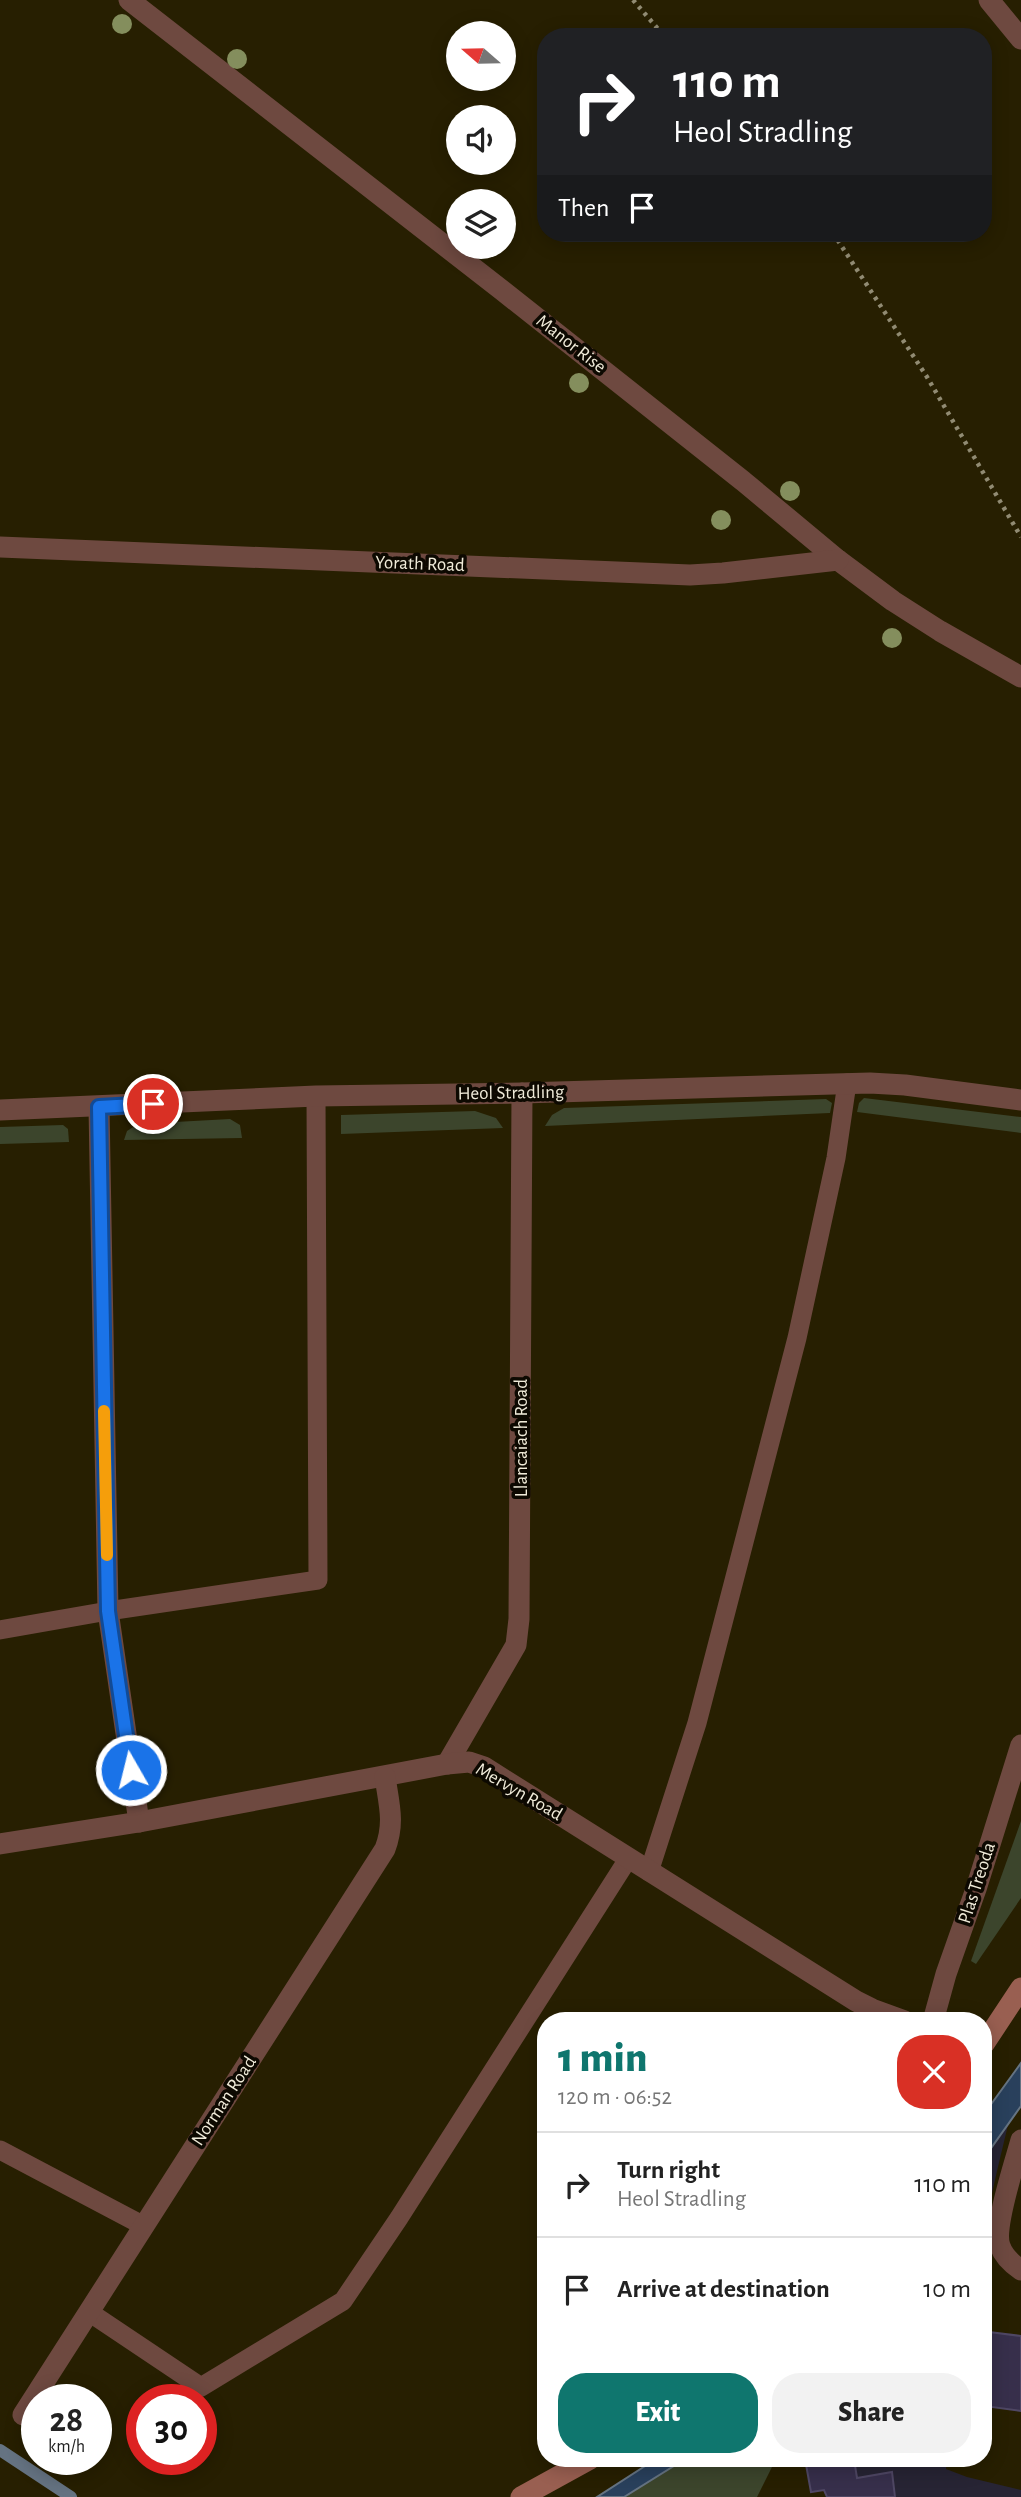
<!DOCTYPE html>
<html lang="en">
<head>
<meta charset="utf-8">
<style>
	body { margin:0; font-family:"Alegreya Sans",sans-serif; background:#f2f2f2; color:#222; height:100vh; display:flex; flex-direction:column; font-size:26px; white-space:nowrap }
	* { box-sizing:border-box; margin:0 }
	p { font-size:23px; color:#767676 }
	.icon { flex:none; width:38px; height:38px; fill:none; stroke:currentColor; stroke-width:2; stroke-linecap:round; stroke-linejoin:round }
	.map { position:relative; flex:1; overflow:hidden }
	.drawer { position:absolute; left:537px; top:2012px; width:455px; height:455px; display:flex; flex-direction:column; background:#fff; border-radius:28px; box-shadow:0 4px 18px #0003 }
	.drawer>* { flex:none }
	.hud { position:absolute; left:537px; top:28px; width:455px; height:214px; border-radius:28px; box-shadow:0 4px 18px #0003; background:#202124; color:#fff; overflow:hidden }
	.needle { width:46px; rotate:290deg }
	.fabs { position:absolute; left:446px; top:21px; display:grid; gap:14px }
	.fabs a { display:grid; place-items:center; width:70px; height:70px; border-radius:50%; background:#fff; box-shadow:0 4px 18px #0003; font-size:35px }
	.speed { position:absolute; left:21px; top:2384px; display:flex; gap:14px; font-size:35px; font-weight:700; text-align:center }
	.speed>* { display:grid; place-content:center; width:91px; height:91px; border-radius:50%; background:#fff; box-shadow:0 4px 18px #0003; line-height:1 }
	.speed small { font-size:18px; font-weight:400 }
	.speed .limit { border:10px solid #d22; background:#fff; color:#111 }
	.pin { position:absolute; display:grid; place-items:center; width:60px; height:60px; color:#fff; margin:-30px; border:4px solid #fff; border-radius:50%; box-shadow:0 2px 7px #0007 }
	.me { position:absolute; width:77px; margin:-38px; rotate:352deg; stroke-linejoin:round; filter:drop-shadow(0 0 5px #0008) }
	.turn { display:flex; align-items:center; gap:24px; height:147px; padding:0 21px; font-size:32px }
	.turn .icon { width:91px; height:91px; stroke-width:2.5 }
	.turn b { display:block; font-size:49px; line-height:60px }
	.then { display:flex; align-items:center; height:66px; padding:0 21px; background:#0003; gap:14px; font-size:26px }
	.round { display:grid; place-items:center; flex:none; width:74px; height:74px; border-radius:28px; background:#f2f2f2 }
	.summary { display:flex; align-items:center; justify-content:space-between; height:119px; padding:0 21px }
	h1 { font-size:42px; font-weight:800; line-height:52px; color:#0f766e }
	.action { display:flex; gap:14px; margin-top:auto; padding:14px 21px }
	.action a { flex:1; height:80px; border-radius:28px; background:#0f766e; color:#fff; font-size:28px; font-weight:800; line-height:80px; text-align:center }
	.action a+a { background:#f2f2f2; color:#222 }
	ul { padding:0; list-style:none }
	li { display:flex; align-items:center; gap:21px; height:105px; padding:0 21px; border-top:2px solid #e0e0e0 }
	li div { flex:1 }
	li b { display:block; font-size:26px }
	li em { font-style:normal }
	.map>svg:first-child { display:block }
	.commercial { fill:#272434 }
	.green { fill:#3c452c }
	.water { fill:#29405c; stroke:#657382; stroke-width:2 }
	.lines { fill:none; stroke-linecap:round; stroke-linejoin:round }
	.stream { stroke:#657382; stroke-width:12 }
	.building { fill:#372f4b; stroke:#4f4764; stroke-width:2 }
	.path { stroke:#918b73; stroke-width:4.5; stroke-dasharray:3.5 5; stroke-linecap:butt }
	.lane { stroke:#6e4940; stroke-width:19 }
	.street { stroke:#6e4940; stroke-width:21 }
	.secondary { stroke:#995f51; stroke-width:21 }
	.tree { fill:#848e5d }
	.route-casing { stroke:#114b97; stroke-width:18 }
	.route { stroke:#1a73e8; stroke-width:12 }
	.slow { stroke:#f59e0b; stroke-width:12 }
	.labels { text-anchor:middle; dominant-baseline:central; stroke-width:7; stroke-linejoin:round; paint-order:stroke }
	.street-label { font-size:19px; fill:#f0ebd9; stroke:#0d0901 }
</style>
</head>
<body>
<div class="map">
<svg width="1021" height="2497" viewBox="0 0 1021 2497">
	<rect width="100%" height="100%" fill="#271f01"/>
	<!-- commercial -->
	<g class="commercial">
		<polygon points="1008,2125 997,2171 984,2229 984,2158"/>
		<polygon points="805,2459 947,2459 946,2469 967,2477 1021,2490 1021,2497 827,2497 824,2490 811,2492"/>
	</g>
	<!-- green -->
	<g class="green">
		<polygon points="864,1098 1021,1117 1021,1133 857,1112 859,1103"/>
		<polygon points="826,1099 832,1103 830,1113 545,1126 552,1115 564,1108"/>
		<polygon points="475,1111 496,1118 503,1128 341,1134 341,1115"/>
		<polygon points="230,1119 240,1125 242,1138 124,1140 127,1131 138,1124"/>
		<polygon points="63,1125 68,1129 69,1142 0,1144 0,1127"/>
		<polygon points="1021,1821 1021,1898 976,1964 971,1961"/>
		<polygon points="685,2459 778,2459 774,2463 757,2497 624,2497"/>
	</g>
	<!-- water -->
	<g class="water">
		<polygon points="1021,2063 1021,2106 984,2158 984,2114"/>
		<polygon points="656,2459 685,2459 624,2497 597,2497"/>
	</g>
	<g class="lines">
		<!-- stream -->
		<polyline class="stream" points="0,2450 71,2497"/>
	</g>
	<!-- building -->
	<g class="building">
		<polygon points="989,2332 1021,2336 1021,2411 984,2406 984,2365"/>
		<polygon points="805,2459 854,2459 857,2478 892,2472 895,2497 827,2497 824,2490 811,2492"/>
	</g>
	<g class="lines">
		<!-- path -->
		<g class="path">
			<polyline points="633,0 665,37"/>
			<polyline points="833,233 927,377 1021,537"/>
		</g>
		<!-- lane -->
		<g class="lane">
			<polyline points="0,1630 108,1611 318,1580 316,1096"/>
			<polyline points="649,1872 697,1723 797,1338 836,1158 847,1083"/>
			<polyline points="0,2150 144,2226"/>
			<polyline points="89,2312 201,2387 343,2301 399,2218 628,1859"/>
		</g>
		<!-- street -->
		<g class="street">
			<polyline points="129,0 503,291 743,481 838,560 893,601 940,631 1021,677"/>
			<polyline points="989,0 1021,39"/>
			<polyline points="0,547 690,575 723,573 838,560"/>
			<polyline points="99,1107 108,1611 139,1822"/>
			<polyline points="0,1110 316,1096 522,1093 870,1083 905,1085 1021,1100"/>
			<polyline points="447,1764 516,1645 519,1619 522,1093"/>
			<polyline points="0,1844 139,1822 447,1764 469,1762 484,1767 856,2001 872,2009 905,2021"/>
			<polyline points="933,2021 946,1974 976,1889 1021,1745"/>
			<path d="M1021,2140C1015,2162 993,2228 1000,2246C1004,2257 1012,2264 1021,2270"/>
			<path d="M23,2415L385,1849C395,1823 389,1804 385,1777"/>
		</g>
		<!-- secondary -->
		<g class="secondary">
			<polyline points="984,2044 1021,1988"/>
			<polyline points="521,2497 590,2459"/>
		</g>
	</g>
	<!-- trees -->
	<g class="tree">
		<circle cx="122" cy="24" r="10"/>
		<circle cx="237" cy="59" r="10"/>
		<circle cx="579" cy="383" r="10"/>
		<circle cx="790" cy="491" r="10"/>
		<circle cx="721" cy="520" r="10"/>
		<circle cx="892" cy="638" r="10"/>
	</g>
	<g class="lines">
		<!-- route casing -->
		<g class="route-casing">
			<polyline id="route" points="131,1770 108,1611 99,1107 153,1104"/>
		</g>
		<!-- route -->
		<use href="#route" class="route"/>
		<!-- slow -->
		<polyline class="slow" points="104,1411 107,1555"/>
	</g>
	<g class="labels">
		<!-- street labels -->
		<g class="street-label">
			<text transform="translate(571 344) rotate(38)">Manor Rise</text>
			<text transform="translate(420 564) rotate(2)">Yorath Road</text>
			<text transform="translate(511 1093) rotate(-1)">Heol Stradling</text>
			<text transform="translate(521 1438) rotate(-90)">Llancaiach Road</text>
			<text transform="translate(519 1792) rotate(30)">Mervyn Road</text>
			<text transform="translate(977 1883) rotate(-72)">Plas Treoda</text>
			<text transform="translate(224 2101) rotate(-57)">Norman Road</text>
		</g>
	</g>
</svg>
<div class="fabs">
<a><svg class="needle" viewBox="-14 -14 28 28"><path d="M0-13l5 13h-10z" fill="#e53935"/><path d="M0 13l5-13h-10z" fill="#767676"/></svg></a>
<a><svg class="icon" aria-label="sound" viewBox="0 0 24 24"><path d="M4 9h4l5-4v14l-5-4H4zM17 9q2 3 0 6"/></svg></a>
<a><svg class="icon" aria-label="layers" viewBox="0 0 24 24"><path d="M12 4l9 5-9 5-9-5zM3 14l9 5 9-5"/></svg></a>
</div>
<div class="speed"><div>28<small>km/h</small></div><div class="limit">30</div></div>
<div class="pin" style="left:153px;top:1104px;background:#d93025"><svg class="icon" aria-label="arrive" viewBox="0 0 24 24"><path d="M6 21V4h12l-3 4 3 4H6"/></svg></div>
<svg class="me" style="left:131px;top:1770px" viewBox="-20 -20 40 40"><circle r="17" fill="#1a73e8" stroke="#fff" stroke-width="3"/><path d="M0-11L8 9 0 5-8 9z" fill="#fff"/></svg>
<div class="hud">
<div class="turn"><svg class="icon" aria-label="right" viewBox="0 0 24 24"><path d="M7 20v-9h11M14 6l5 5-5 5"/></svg><div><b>110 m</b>Heol Stradling</div></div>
<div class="then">Then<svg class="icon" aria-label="arrive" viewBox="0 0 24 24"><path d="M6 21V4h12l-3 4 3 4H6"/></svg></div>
</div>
<section class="drawer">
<div class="summary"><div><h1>1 min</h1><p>120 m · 06:52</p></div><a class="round" style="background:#d93025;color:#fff"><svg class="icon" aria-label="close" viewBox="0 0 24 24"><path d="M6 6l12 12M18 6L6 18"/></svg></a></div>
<ul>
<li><svg class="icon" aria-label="right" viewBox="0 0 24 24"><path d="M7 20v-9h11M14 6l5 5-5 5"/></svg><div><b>Turn right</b><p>Heol Stradling</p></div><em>110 m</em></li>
<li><svg class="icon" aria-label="arrive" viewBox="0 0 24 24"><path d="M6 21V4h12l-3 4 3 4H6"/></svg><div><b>Arrive at destination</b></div><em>10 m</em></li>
</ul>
<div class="action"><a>Exit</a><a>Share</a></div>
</section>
</div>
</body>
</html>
